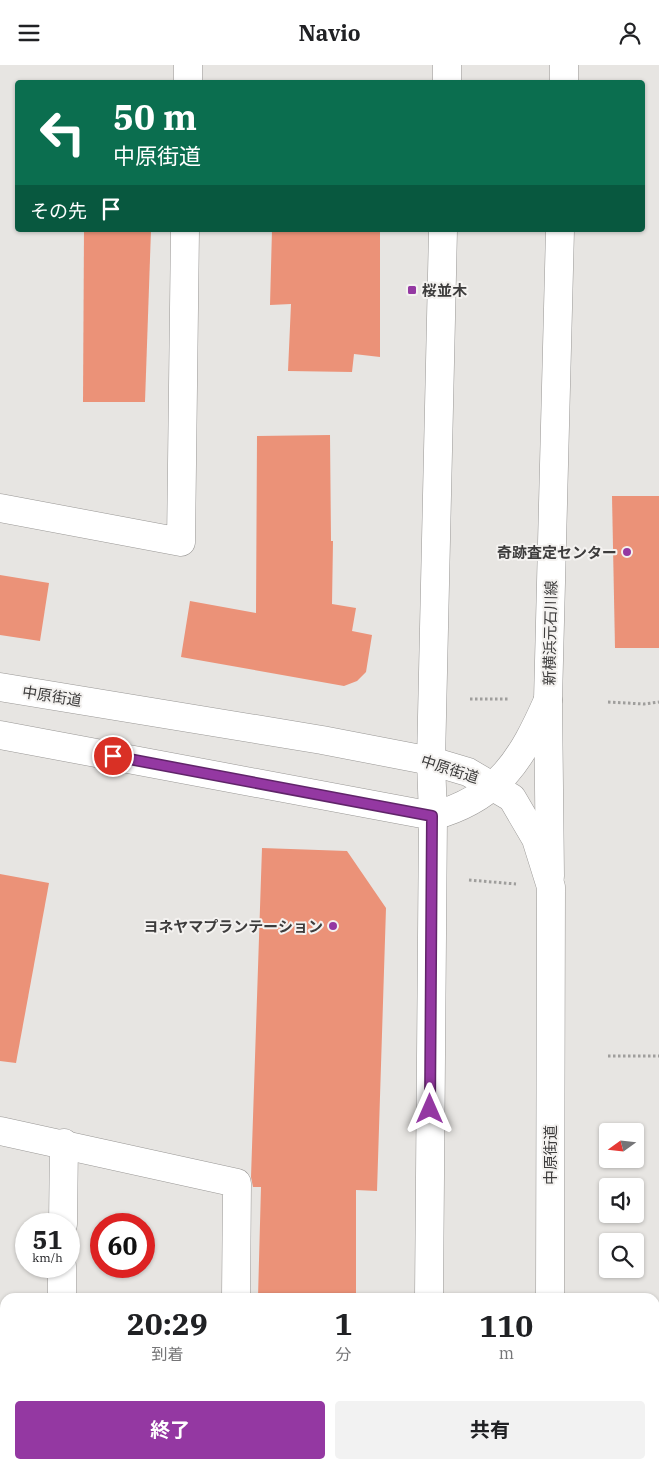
<!DOCTYPE html>
<html lang="ja">
<head>
<meta charset="utf-8">
<style>
	body { margin:0; font-family:"IBM Plex Serif","Noto Sans JP",serif; background:#f2f2f2; color:#202124; height:100vh; display:flex; flex-direction:column; font-size:19px; white-space:nowrap }
	* { box-sizing:border-box; margin:0 }
	p { font-size:16px; color:#757577 }
	.icon { flex:none; width:28px; height:28px; fill:none; stroke:currentColor; stroke-width:2; stroke-linecap:round; stroke-linejoin:round }
	.map { position:relative; flex:1; overflow:hidden }
	.side { position:absolute; left:0px; top:1228px; width:660px; height:176px; display:flex; flex-direction:column; background:#fff; border-radius:15px 15px 0 0; box-shadow:0 1px 4px #0004 }
	.side>* { flex:none }
	.top-card { position:absolute; left:15px; top:15px; width:630px; height:152px; border-radius:5px; box-shadow:0 1px 4px #0004; background:#0b6e4f; color:#fff; overflow:hidden }
	.needle { width:32px; rotate:255deg }
	.tools { position:absolute; left:599px; top:1058px; display:grid; gap:10px }
	.tools a { display:grid; place-items:center; width:45px; height:45px; border-radius:5px; background:#fff; box-shadow:0 1px 4px #0004; font-size:25px }
	.speed { position:absolute; left:15px; top:1148px; display:flex; gap:10px; font-size:25px; font-weight:700; text-align:center }
	.speed>* { display:grid; place-content:center; width:65px; height:65px; border-radius:50%; background:#fff; box-shadow:0 1px 4px #0004; line-height:1 }
	.speed small { font-size:12px; font-weight:400 }
	.speed .limit { border:8px solid #d22; background:#fff; color:#111 }
	.pin { position:absolute; display:grid; place-items:center; width:42px; height:42px; color:#fff; margin:-21px; border:2px solid #fff; border-radius:50%; box-shadow:0 1px 5px #0007 }
	.me { position:absolute; width:55px; margin:-28px; rotate:0deg; stroke-linejoin:round; filter:drop-shadow(0 0 4px #0008) }
	.turn { display:flex; align-items:center; gap:18px; height:105px; padding:0 15px; font-size:22px }
	.turn .icon { width:65px; height:65px; stroke-width:2.5 }
	.turn b { display:block; font-size:35px; line-height:42px }
	.then { display:flex; align-items:center; height:48px; padding:0 15px; background:#0003; gap:10px; font-size:19px }
	.eta { display:flex; justify-content:space-evenly; align-items:center; height:85px; text-align:center }
	.eta b { font-size:30px; font-weight:700; line-height:35px }
	.primary-button { display:flex; gap:10px; margin-top:auto; padding:10px 15px }
	.primary-button a { flex:1; height:58px; border-radius:5px; background:#9438a2; color:#fff; font-size:20px; font-weight:700; line-height:58px; text-align:center }
	.primary-button a+a { background:#f2f2f2; color:#202124 }
	header { display:flex; justify-content:space-between; align-items:center; height:65px; padding:0 15px; background:#fff; font-size:22px; font-weight:700 }
	.map>svg:first-child { display:block }
	.building { fill:#eb9278 }
	.lines { fill:none; stroke-linecap:round; stroke-linejoin:round }
	.street-casing { stroke:#999795; stroke-width:29 }
	.secondary-casing { stroke:#999795; stroke-width:29 }
	.primary-casing { stroke:#999795; stroke-width:29 }
	.path { stroke:#9f9e9c; stroke-width:3; stroke-dasharray:2.5 2.5; stroke-linecap:butt }
	.street { stroke:#fff; stroke-width:28 }
	.secondary { stroke:#fff; stroke-width:28 }
	.primary { stroke:#fff; stroke-width:28 }
	.route-casing { stroke:#602469; stroke-width:12 }
	.route { stroke:#9438a2; stroke-width:9 }
	.poi-dot { fill:#9438a2; stroke:#f4f2f0; stroke-width:2 }
	.labels { text-anchor:middle; dominant-baseline:central; stroke-width:4; stroke-linejoin:round; paint-order:stroke }
	.poi-label { font-size:15px; font-weight:bold; fill:#3d3c3c; stroke:#f4f2f0; text-anchor:end }
	.street-label { font-size:15px; fill:#3d3c3c; stroke:#f4f2f0 }
</style>
</head>
<body>
<header><svg class="icon" aria-label="menu" viewBox="0 0 24 24"><path d="M4 6h16M4 12h16M4 18h16"/></svg>Navio<svg class="icon" aria-label="person" viewBox="0 0 24 24"><circle cx="12" cy="8" r="4"/><path d="M4 21q1-7 8-7t8 7"/></svg></header>
<div class="map">
<svg width="659" height="1403" viewBox="0 0 659 1403">
	<rect width="100%" height="100%" fill="#e7e5e2"/>
	<!-- building -->
	<g class="building">
		<polygon points="84,165 151,165 145,337 83,337"/>
		<polygon points="272,165 380,165 380,292 354,289 352,307 288,306 291,239 270,240"/>
		<polygon points="330,370 331,476 333,476 332,539 356,543 352,566 372,570 366,607 357,616 344,621 181,592 190,536 256,548 257,371"/>
		<polygon points="612,431 659,431 659,583 615,583"/>
		<polygon points="0,510 49,518 40,576 0,570"/>
		<polygon points="262,783 347,786 386,843 377,1126 356,1125 356,1232 258,1232 261,1122 253,1122 251,1112"/>
		<polygon points="0,809 49,818 16,998 0,996"/>
	</g>
	<g class="lines">
		<!-- street casing -->
		<g class="street-casing">
			<g id="street">
				<polyline points="188,18 188,0"/>
				<polyline points="0,443 181,477 185,165"/>
			</g>
		</g>
		<!-- secondary casing -->
		<g class="secondary-casing">
			<g id="secondary">
				<polyline points="447,18 447,0"/>
				<polyline points="564,18 564,0"/>
				<path d="M443,165L431,696L433,751C499,733 522,694 548,635"/>
				<polyline points="550,811 548,635 560,165"/>
				<polyline points="0,1066 237,1118 236,1232"/>
				<polyline points="63,1159 64,1078"/>
				<polyline points="62,1232 62,1201"/>
				<polyline points="59,1403 59,1399"/>
				<polyline points="235,1403 235,1399"/>
			</g>
		</g>
		<!-- primary casing -->
		<g class="primary-casing">
			<g id="primary">
				<polyline points="0,622 322,675 431,696 468,707 512,733 536,774 551,822 550,1232"/>
				<polyline points="0,670 433,751 429,1232"/>
				<polyline points="428,1403 428,1399"/>
				<polyline points="550,1403 550,1399"/>
			</g>
		</g>
		<!-- path -->
		<g class="path">
			<polyline points="470,634 510,634"/>
			<polyline points="608,637 644,639 659,637"/>
			<polyline points="469,815 516,819"/>
			<polyline points="608,991 659,991"/>
			<polyline points="655,1362 659,1362"/>
		</g>
		<!-- street -->
		<use href="#street" class="street"/>
		<!-- secondary -->
		<use href="#secondary" class="secondary"/>
		<!-- primary -->
		<use href="#primary" class="primary"/>
	</g>
	<g class="lines">
		<!-- route casing -->
		<g class="route-casing">
			<polyline id="route" points="113,691 432,751 430,1044"/>
		</g>
		<!-- route -->
		<use href="#route" class="route"/>
	</g>
	<!-- markers -->
	<g class="poi-dot">
		<rect x="407" y="220" width="10" height="10" rx="2.5"/>
		<circle cx="627" cy="487" r="5"/>
		<circle cx="333" cy="861" r="5"/>
	</g>
	<g class="labels">
		<!-- poi labels -->
		<g class="poi-label">
			<text x="422" y="225" text-anchor="start">桜並木</text>
			<text x="617" y="487">奇跡査定センター</text>
			<text x="323" y="861">ヨネヤマプランテーション</text>
		</g>
		<!-- street labels -->
		<g class="street-label">
			<text transform="translate(550 568) rotate(-89)">新横浜元石川線</text>
			<text transform="translate(52 631) rotate(9)">中原街道</text>
			<text transform="translate(450 704) rotate(18)">中原街道</text>
			<text transform="translate(550 1090) rotate(-90)">中原街道</text>
		</g>
	</g>
</svg>
<div class="tools">
<a><svg class="needle" viewBox="-14 -14 28 28"><path d="M0-13l5 13h-10z" fill="#e53935"/><path d="M0 13l5-13h-10z" fill="#757577"/></svg></a>
<a><svg class="icon" aria-label="sound" viewBox="0 0 24 24"><path d="M4 9h4l5-4v14l-5-4H4zM17 9q2 3 0 6"/></svg></a>
<a><svg class="icon" aria-label="search" viewBox="0 0 24 24"><circle cx="10" cy="10" r="6"/><path d="M15 15l6 6"/></svg></a>
</div>
<div class="speed"><div>51<small>km/h</small></div><div class="limit">60</div></div>
<div class="pin" style="left:113px;top:691px;background:#d93025"><svg class="icon" aria-label="arrive" viewBox="0 0 24 24"><path d="M6 21V4h12l-3 4 3 4H6"/></svg></div>
<svg class="me" style="left:430px;top:1044px" viewBox="-20 -20 40 40"><path d="M0-17L14 15 0 8-14 15z" fill="#9438a2" stroke="#fff" stroke-width="4"/></svg>
<div class="top-card">
<div class="turn"><svg class="icon" aria-label="left" viewBox="0 0 24 24"><path d="M17 20v-9H6M10 6l-5 5 5 5"/></svg><div><b>50 m</b>中原街道</div></div>
<div class="then">その先<svg class="icon" aria-label="arrive" viewBox="0 0 24 24"><path d="M6 21V4h12l-3 4 3 4H6"/></svg></div>
</div>
<section class="side">
<div class="eta">
<div><b>20:29</b><p>到着</p></div>
<div><b>1</b><p>分</p></div>
<div><b>110</b><p>m</p></div>
</div>
<div class="primary-button"><a>終了</a><a>共有</a></div>
</section>
</div>
</body>
</html>
